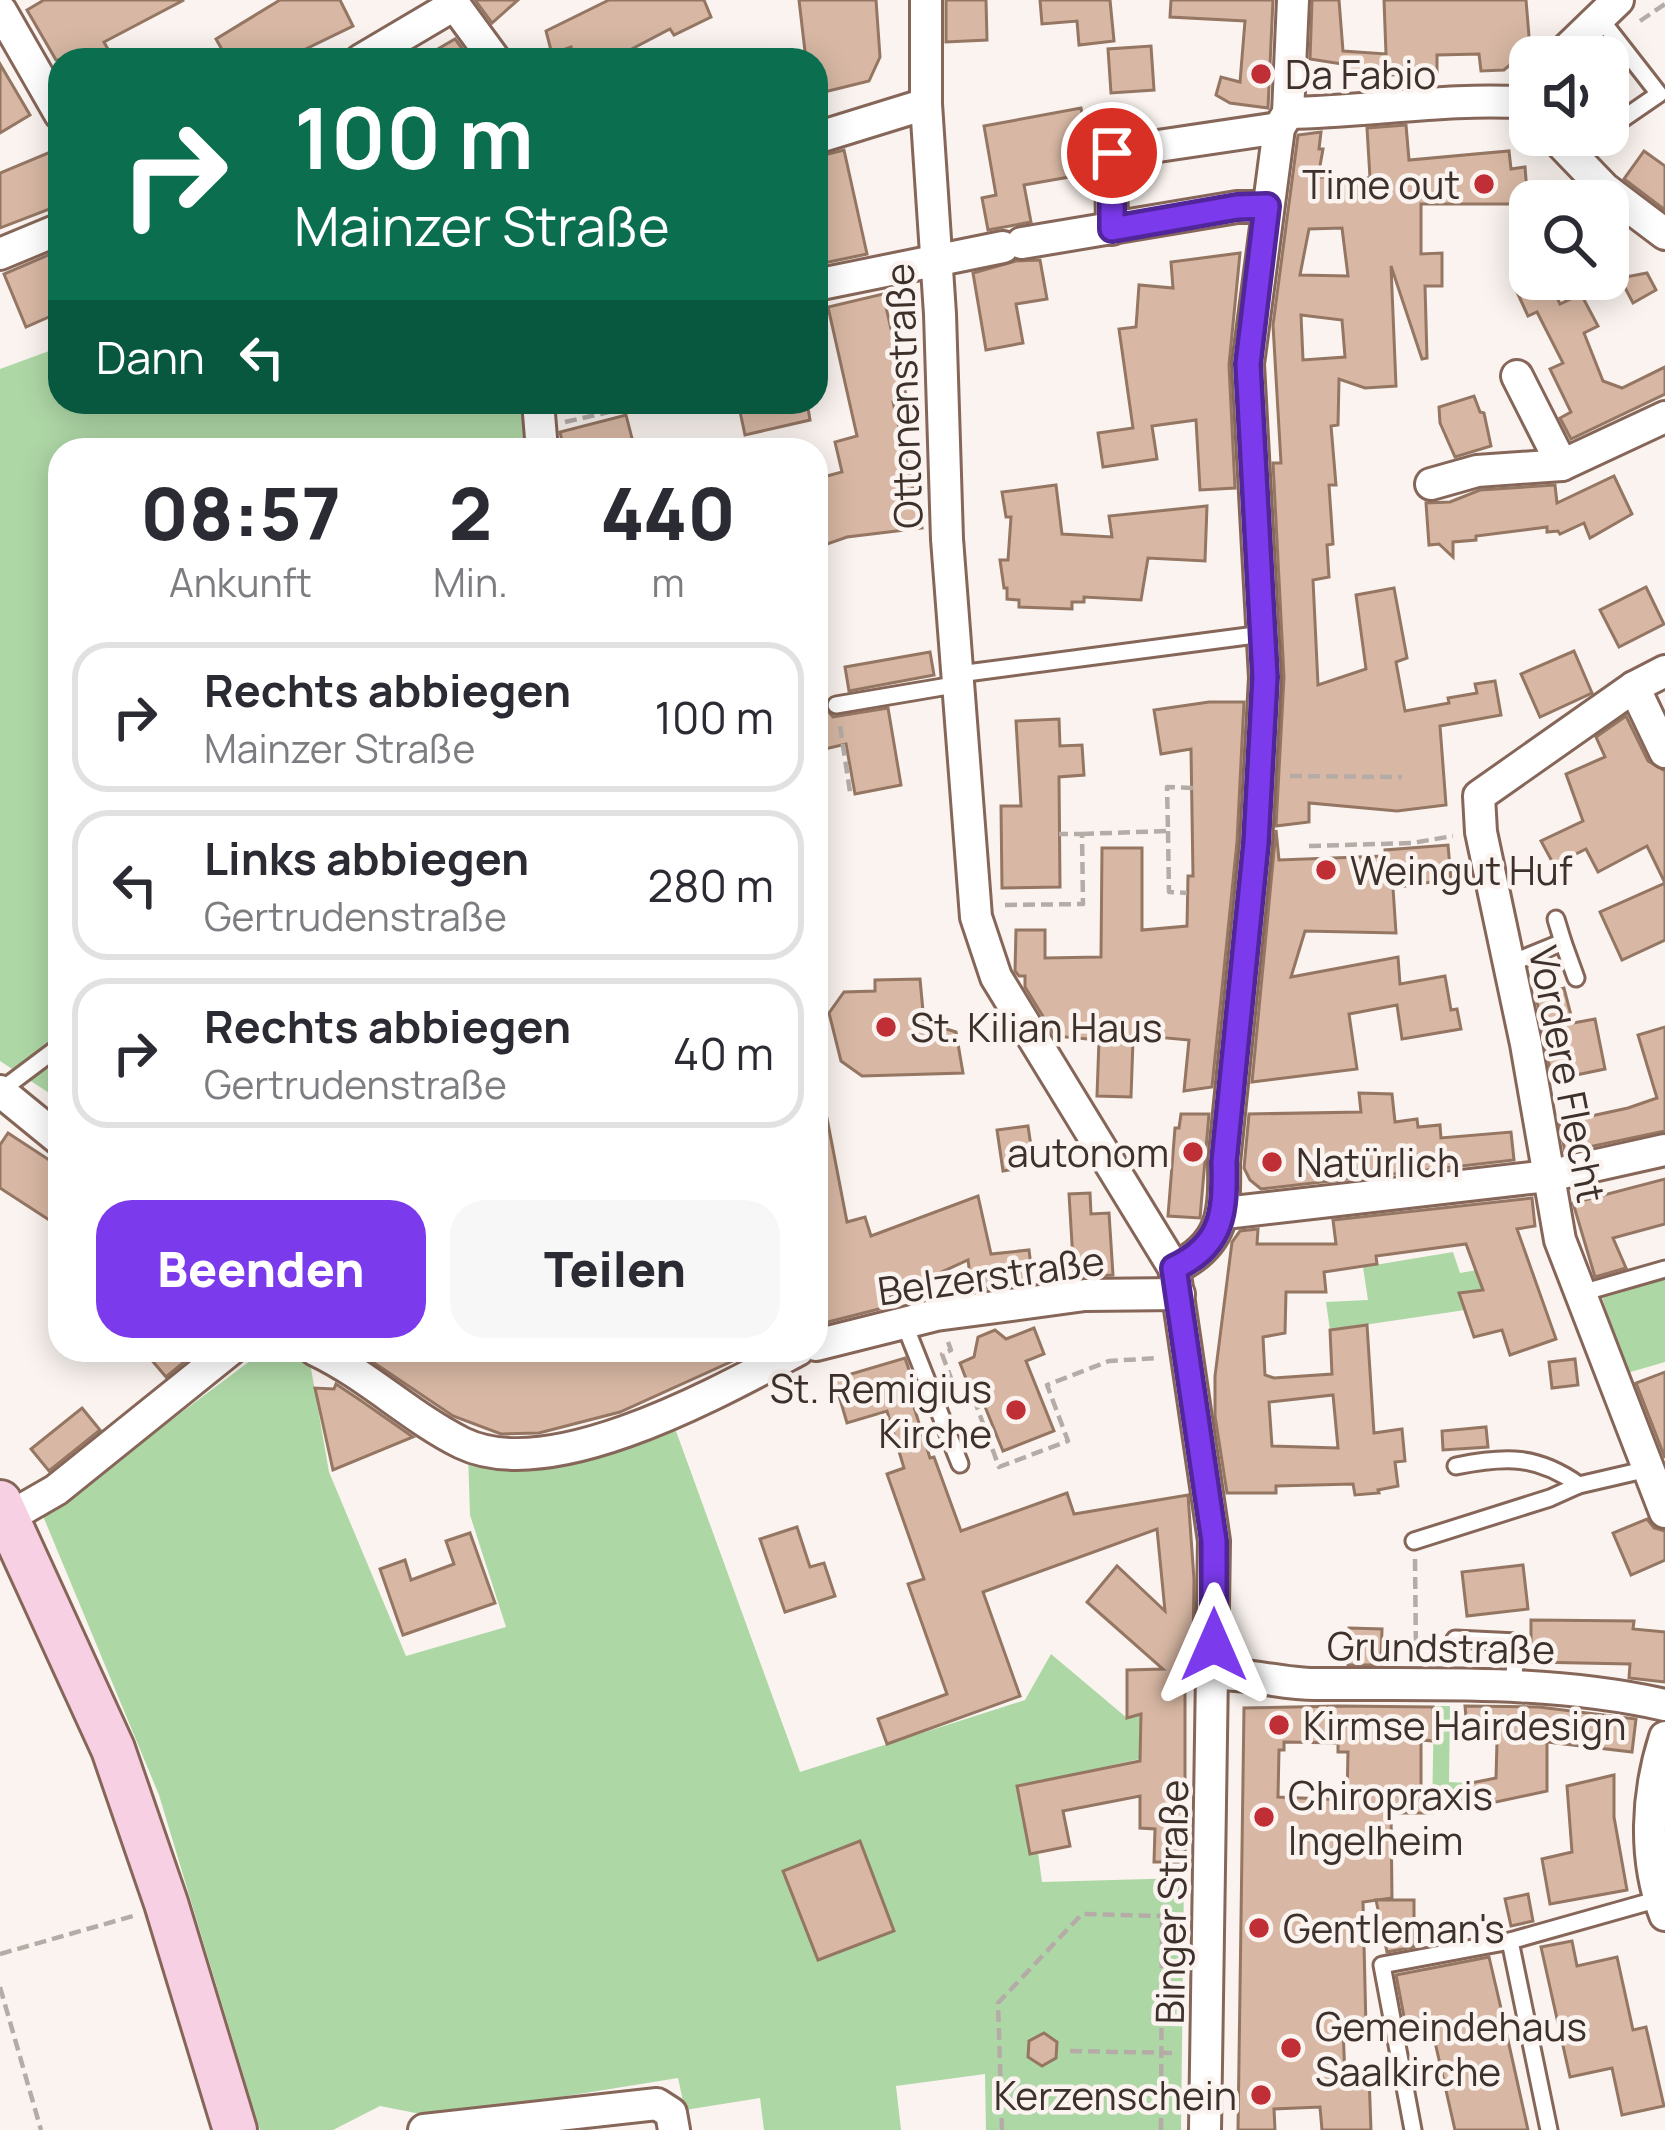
<!DOCTYPE html>
<html lang="de">
<head>
<meta charset="utf-8">
<style>
	body { margin:0; font-family:Manrope,sans-serif; background:#f7f7f7; color:#2b2b33; height:100vh; display:flex; flex-direction:column; font-size:45px; white-space:nowrap }
	* { box-sizing:border-box; margin:0 }
	p { font-size:39px; color:#7c7c81 }
	.icon { flex:none; width:66px; height:66px; fill:none; stroke:currentColor; stroke-width:2; stroke-linecap:round; stroke-linejoin:round }
	.map { position:relative; flex:1; overflow:hidden }
	.drawer { position:absolute; left:48px; top:438px; width:780px; height:924px; display:flex; flex-direction:column; background:#fff; border-radius:36px; box-shadow:0 6px 30px #0003 }
	.drawer>* { flex:none }
	.guide { position:absolute; left:48px; top:48px; width:780px; height:366px; border-radius:36px; box-shadow:0 6px 30px #0003; background:#0b6e4f; color:#fff; overflow:hidden }
	.controls { position:absolute; left:1509px; top:36px; display:grid; gap:24px }
	.controls a { display:grid; place-items:center; width:120px; height:120px; border-radius:24px; background:#fff; box-shadow:0 6px 30px #0003; font-size:60px }
	.pin { position:absolute; display:grid; place-items:center; width:102px; height:102px; color:#fff; margin:-51px; border:6px solid #fff; border-radius:50%; box-shadow:0 3px 12px #0007 }
	.me { position:absolute; width:132px; margin:-66px; rotate:0deg; stroke-linejoin:round; filter:drop-shadow(0 0 9px #0008) }
	.turn { display:flex; align-items:center; gap:42px; height:252px; padding:0 48px; font-size:54px }
	.turn .icon { width:156px; height:156px; stroke-width:2.5 }
	.turn b { display:block; font-size:84px; line-height:102px }
	.then { display:flex; align-items:center; height:114px; padding:0 48px; background:#0003; gap:24px; font-size:45px }
	.eta { display:flex; justify-content:space-evenly; align-items:center; height:204px; text-align:center }
	.eta b { font-size:72px; font-weight:800; line-height:84px }
	.cta { display:flex; gap:24px; margin-top:auto; padding:24px 48px }
	.cta a { flex:1; height:138px; border-radius:36px; background:#7c3aed; color:#fff; font-size:48px; font-weight:800; line-height:138px; text-align:center }
	.cta a+a { background:#f7f7f7; color:#2b2b33 }
	ul { padding:0; list-style:none }
	li { display:flex; align-items:center; gap:36px; height:150px; margin:0 24px 18px; padding:0 24px; border:6px solid #e1e1e2; border-radius:36px }
	li div { flex:1 }
	li b { display:block; font-size:45px }
	li em { font-style:normal }
	.map>svg:first-child { display:block }
	.green { fill:#aed7a6 }
	.building { fill:#d8b8a4; stroke:#947663; stroke-width:3; fill-rule:evenodd }
	.lines { fill:none; stroke-linecap:round; stroke-linejoin:round }
	.service-casing { stroke:#866658; stroke-width:21 }
	.minor-casing { stroke:#866658; stroke-width:36 }
	.secondary-casing { stroke:#866658; stroke-width:48 }
	.path { stroke:#b5aca7; stroke-width:4.5; stroke-dasharray:12 6; stroke-linecap:butt }
	.service { stroke:#fff; stroke-width:15 }
	.minor { stroke:#fff; stroke-width:30 }
	.secondary { stroke:#f8d0e4; stroke-width:42 }
	.route-casing { stroke:#51269a; stroke-width:30 }
	.route { stroke:#7c3aed; stroke-width:21 }
	.poi-dot { fill:#bf2f35; stroke:#faf3ef; stroke-width:4.5 }
	.labels { text-anchor:middle; dominant-baseline:central; stroke-width:9; stroke-linejoin:round; paint-order:stroke }
	.poi-label { font-size:39px; fill:#3e302a; stroke:#faf3ef; text-anchor:start }
	.street-label { font-size:39px; fill:#3e302a; stroke:#faf3ef }
</style>
</head>
<body>
<div class="map">
<svg width="1665" height="2130" viewBox="0 0 1665 2130">
	<rect width="100%" height="100%" fill="#faf3ef"/>
	<!-- green -->
	<g class="green">
		<polygon points="60,347 60,402 524,402 533,450 60,450 60,1100 0,1061 0,369"/>
		<polygon points="1453,1252 1460,1273 1477,1270 1484,1289 1460,1293 1465,1310 1330,1330 1326,1302 1368,1300 1363,1267"/>
		<polygon points="1665,1275 1665,1362 1627,1373 1602,1297"/>
		<polygon points="262,1352 309,1357 329,1472 406,1656 506,1627 470,1515 468,1453 557,1461 676,1431 800,1772 1025,1700 1051,1654 1127,1718 1141,1715 1140,1759 1017,1786 1030,1854 1038,1853 1042,1882 1184,1878 1181,2130 986,2130 985,2074 896,2086 901,2130 764,2130 760,2098 685,2110 678,2078 436,2117 380,2106 333,2130 260,2130 159,1795 43,1516"/>
		<polygon points="1434,1706 1450,1706 1449,1782 1471,1783 1473,1807 1432,1813"/>
	</g>
	<!-- building -->
	<g class="building">
		<polygon points="44,0 184,0 104,42 114,60 56,60 27,10"/>
		<polygon points="280,0 340,0 353,26 283,60 228,60 216,39"/>
		<polygon points="475,0 518,0 492,23"/>
		<polygon points="609,0 704,0 711,17 674,35 670,29 626,52 627,60 574,60 571,47 552,54 546,31"/>
		<polygon points="799,0 876,0 880,57 869,81 816,94 816,60 806,60"/>
		<polygon points="946,0 986,0 987,40 946,42"/>
		<polygon points="1040,0 1110,0 1114,41 1079,45 1077,21 1042,24"/>
		<polygon points="1171,0 1273,0 1268,108 1230,103 1216,95 1221,77 1240,82 1245,21 1170,17"/>
		<polygon points="1312,0 1339,0 1343,51 1386,54 1384,0 1526,0 1530,48 1504,70 1481,71 1479,54 1437,55 1437,72 1392,75 1341,72 1342,64 1310,59"/>
		<polygon points="455,39 471,60 419,60"/>
		<polygon points="1151,46 1154,90 1111,93 1108,49"/>
		<polygon points="0,64 30,115 0,133"/>
		<polygon points="1081,108 1092,173 1024,185 1031,222 988,230 982,198 996,195 984,126"/>
		<path d="M1406,125L1409,160L1509,151L1511,169L1525,167L1528,204H1421V254L1442,253V286H1425L1427,358L1422,359L1391,266L1396,386L1365,388L1339,379L1338,425L1331,426L1336,485H1329L1333,544L1327,545L1329,577L1313,580L1318,685L1366,669L1356,595L1394,588L1407,658L1396,662L1405,711L1449,703L1448,698L1477,693L1475,684L1495,681L1501,715L1440,726L1446,805L1397,811L1309,803V822L1276,826L1284,677L1273,463H1281L1273,325L1298,135L1321,132L1319,149H1323L1318,177L1370,178L1367,128ZM1342,228L1348,276L1300,275L1309,229ZM1301,315L1342,320L1345,357L1303,360Z"/>
		<polygon points="60,148 60,205 0,228 0,173"/>
		<polygon points="844,150 867,254 824,263 816,225 816,157"/>
		<polygon points="1644,151 1665,166 1665,210 1624,179"/>
		<polygon points="60,250 60,312 26,327 4,274"/>
		<polygon points="1240,253 1229,365 1235,488 1200,490 1196,420 1152,426 1157,459 1103,467 1098,433 1133,428 1119,329 1136,327 1139,285 1173,288 1171,262"/>
		<polygon points="1040,260 1047,299 1016,304 1023,343 986,350 973,273 1016,261"/>
		<polygon points="1647,273 1656,290 1633,303 1620,278"/>
		<polygon points="1539,279 1548,279 1560,304 1581,294 1598,326 1584,333 1603,381 1622,388 1665,367 1665,394 1571,439 1560,418 1571,412 1550,369 1563,363 1537,312 1528,316 1516,290"/>
		<polygon points="883,294 907,399 893,402 922,528 847,537 816,548 816,479 842,472 835,442 857,436 828,307"/>
		<polygon points="1474,396 1480,412 1484,413 1491,446 1455,457 1440,423 1439,407"/>
		<polygon points="738,402 807,402 810,420 745,435"/>
		<polygon points="626,415 635,450 564,450 560,432"/>
		<polygon points="1614,476 1632,514 1590,538 1584,523 1560,534 1558,531 1547,532 1547,527 1476,536 1476,540 1453,542 1453,557 1439,544 1429,545 1426,503 1450,502 1480,490 1555,485 1557,503"/>
		<polygon points="1056,485 1062,534 1112,537 1109,516 1207,506 1205,561 1148,558 1141,600 1084,597 1084,602 1072,602 1072,609 1019,607 1019,600 1007,599 1007,588 1004,588 1000,560 1008,560 1011,517 1006,517 1002,492"/>
		<polygon points="1646,587 1664,624 1619,647 1600,610"/>
		<polygon points="1574,651 1592,693 1540,717 1521,674"/>
		<polygon points="930,652 934,675 849,691 845,667"/>
		<polygon points="826,699 825,708 833,717 888,708 901,785 855,794 846,744 816,751 816,701"/>
		<polygon points="1209,702 1244,702 1237,842 1212,1087 1184,1091 1189,1040 1146,1036 1145,1042 1133,1041 1131,1097 1097,1096 1099,1040 1055,1036 1025,987 1025,976 1019,976 1015,971 1016,930 1045,930 1045,958 1101,957 1102,848 1142,848 1142,930 1187,926 1188,876 1193,876 1191,749 1161,754 1154,710"/>
		<polygon points="1626,716 1648,761 1665,771 1665,940 1622,960 1600,912 1665,883 1647,846 1598,872 1586,849 1554,865 1541,841 1583,821 1566,774 1605,757 1596,737"/>
		<polygon points="1059,719 1060,746 1082,745 1084,775 1059,777 1060,887 1002,888 1001,806 1021,806 1016,721"/>
		<polygon points="1276,830 1279,860 1385,856 1385,850 1448,845 1451,879 1393,888 1396,933 1305,931 1291,977 1398,957 1400,984 1445,976 1451,1010 1457,1009 1461,1029 1402,1039 1397,1005 1349,1014 1357,1069 1252,1082"/>
		<polygon points="920,979 924,1022 956,1032 963,1073 862,1076 841,1061 829,1013 844,992 875,991 875,980"/>
		<polygon points="1564,988 1573,1023 1595,1019 1605,1069 1552,1080 1536,996"/>
		<polygon points="1665,1027 1665,1131 1565,1152 1559,1123 1628,1108 1657,1098 1638,1035"/>
		<polygon points="1359,1093 1392,1094 1395,1122 1417,1119 1418,1127 1440,1125 1441,1138 1511,1132 1514,1160 1261,1189 1250,1180 1244,1168 1249,1114 1361,1112"/>
		<polygon points="826,1113 847,1222 865,1217 871,1236 978,1196 991,1254 1029,1250 1033,1282 972,1290 968,1260 889,1296 891,1306 816,1325 816,1302 825,1293 816,1265 816,1114"/>
		<polygon points="1181,1114 1209,1114 1200,1218 1168,1216 1175,1128 1179,1128"/>
		<polygon points="1028,1126 1034,1166 1003,1171 997,1130"/>
		<polygon points="8,1133 60,1167 60,1227 0,1188 0,1145"/>
		<polygon points="1665,1179 1665,1224 1613,1238 1626,1268 1595,1277 1573,1203"/>
		<polygon points="1090,1193 1091,1214 1109,1213 1113,1275 1074,1277 1069,1194"/>
		<path d="M1532,1198L1535,1226L1517,1229L1556,1339L1510,1355L1502,1330L1474,1337L1459,1293L1483,1290L1466,1244L1376,1256L1377,1264L1324,1272L1326,1292H1286L1285,1333L1263,1337L1265,1375L1274,1378L1332,1374L1330,1330L1367,1325L1374,1433L1402,1429L1405,1461L1395,1462L1398,1486L1378,1490L1379,1493L1355,1495L1353,1484L1276,1486V1493H1227L1215,1416V1376L1232,1242L1240,1231L1258,1229L1257,1244H1336L1333,1220ZM1333,1395L1338,1448L1272,1446L1269,1402Z"/>
		<polygon points="1034,1328 1044,1354 1026,1361 1054,1431 1003,1451 975,1382 968,1384 960,1363 974,1357 978,1337 995,1330 1006,1339"/>
		<polygon points="143,1350 199,1350 166,1377"/>
		<polygon points="355,1350 757,1350 620,1412 539,1433 501,1434 453,1416"/>
		<polygon points="905,1358 920,1402 913,1404 930,1458 934,1457 961,1531 1067,1493 1074,1514 1188,1495 1194,1579 1193,1653 1185,1653 1185,1862 1154,1862 1155,1829 1140,1828 1140,1796 1063,1811 1070,1846 1030,1854 1017,1786 1140,1761 1141,1714 1127,1718 1127,1670 1163,1669 1087,1602 1117,1566 1165,1611 1157,1529 983,1592 1020,1696 887,1744 878,1719 947,1694 908,1584 924,1579 887,1474 904,1468 887,1411 847,1423 834,1379"/>
		<polygon points="1575,1359 1578,1385 1552,1388 1549,1362"/>
		<polygon points="1665,1372 1665,1458 1636,1383"/>
		<polygon points="336,1384 360,1400 413,1437 333,1470 315,1388 334,1389"/>
		<polygon points="82,1408 100,1430 49,1471 31,1449"/>
		<polygon points="1486,1427 1488,1447 1443,1450 1442,1431"/>
		<polygon points="1647,1519 1654,1528 1665,1531 1665,1560 1631,1575 1613,1533"/>
		<polygon points="797,1527 810,1567 824,1563 835,1596 785,1612 760,1539"/>
		<polygon points="470,1533 495,1603 403,1635 380,1569 405,1560 411,1580 454,1564 446,1541"/>
		<polygon points="1523,1565 1528,1609 1467,1616 1462,1572"/>
		<polygon points="1531,1620 1634,1621 1633,1629 1665,1632 1665,1682 1629,1678 1630,1664 1531,1662"/>
		<polygon points="1349,1628 1382,1629 1381,1665 1348,1665"/>
		<path d="M1338,1706L1433,1707V1741L1421,1740V1789H1432V1813H1391L1392,1898L1363,1902L1366,2028L1343,2029L1345,2076L1369,2075L1371,2130H1322L1320,2107L1274,2109L1275,2130H1238L1244,1708ZM1284,1742L1338,1743V1752H1348L1347,1800L1278,1797L1279,1750H1284Z"/>
		<polygon points="1465,1706 1539,1707 1636,1719 1632,1752 1547,1742 1547,1791 1473,1807 1471,1783 1496,1778 1497,1741 1468,1741"/>
		<polygon points="1614,1775 1614,1817 1627,1890 1550,1904 1542,1859 1572,1852 1567,1786"/>
		<polygon points="860,1841 894,1931 818,1960 783,1871"/>
		<polygon points="1528,1894 1533,1921 1511,1926 1505,1899"/>
		<polygon points="1376,1900 1414,1900 1414,1947 1387,1952"/>
		<polygon points="1572,1941 1577,1966 1617,1957 1633,2030 1646,2027 1664,2106 1622,2115 1612,2068 1570,2077 1541,1947"/>
		<polygon points="1489,1957 1500,2004 1528,2130 1455,2130 1430,2020 1414,2023 1414,2031 1407,2032 1396,1975"/>
		<polygon points="1044,2033 1057,2042 1056,2058 1042,2066 1028,2057 1029,2041"/>
	</g>
	<g class="lines">
		<!-- service casing -->
		<g class="service-casing">
			<g id="service">
				<polyline points="1599,17 1659,94 1608,129"/>
				<polyline points="959,674 1263,634"/>
				<polyline points="836,705 960,684"/>
				<polyline points="1556,919 1563,942"/>
				<polyline points="1509,964 1563,942 1576,978"/>
				<polyline points="0,1091 60,1046"/>
				<polyline points="1578,1294 1665,1269"/>
				<polyline points="904,1323 960,1464"/>
				<path d="M1456,1466C1506,1456 1537,1455 1579,1485L1648,1469"/>
				<polyline points="1414,1541 1550,1498 1579,1485"/>
				<polyline points="1455,1639 1517,1642 1513,1685"/>
				<polyline points="1413,2130 1382,1965 1510,1941"/>
				<polyline points="1549,2130 1510,1941 1659,1899"/>
			</g>
		</g>
		<!-- minor casing -->
		<g class="minor-casing">
			<g id="minor">
				<polyline points="451,0 495,60"/>
				<polyline points="926,0 926,104 940,314 947,539 976,917 996,977 1174,1268 1214,1541 1205,2130"/>
				<polyline points="1,11 60,114"/>
				<polyline points="1559,57 1618,0"/>
				<polyline points="361,60 454,5"/>
				<path d="M1288,113C1369,112 1449,97 1530,103"/>
				<polyline points="1553,135 1604,188 1665,234"/>
				<polyline points="816,138 926,104"/>
				<polyline points="1112,229 1111,153 1279,128"/>
				<polyline points="1022,243 1237,207 1267,207"/>
				<polyline points="0,254 60,229"/>
				<polyline points="816,285 1003,247"/>
				<polyline points="1517,376 1562,465 1665,417"/>
				<polyline points="538,402 542,450"/>
				<polyline points="1431,484 1477,471 1562,465"/>
				<polyline points="1665,671 1634,687 1479,796 1481,832 1526,1044 1560,1240 1665,1512"/>
				<polyline points="1634,687 1665,752"/>
				<polyline points="0,1091 60,1140"/>
				<polyline points="1225,1213 1548,1176 1665,1150"/>
				<path d="M1174,1268C1224,1245 1225,1211 1224,1163L1256,843L1265,678L1248,364L1279,128L1288,113L1293,0"/>
				<polyline points="816,1345 936,1315 1085,1295 1179,1294"/>
				<path d="M315,1350C368,1375 410,1417 462,1443C551,1486 719,1392 798,1350"/>
				<polyline points="9,1517 56,1490 230,1350"/>
				<path d="M1214,1674C1248,1673 1281,1684 1315,1684C1433,1685 1549,1679 1665,1705"/>
				<path d="M1665,1737C1647,1793 1643,1858 1665,1915"/>
				<polyline points="424,2130 657,2104 671,2113 674,2130"/>
			</g>
		</g>
		<!-- secondary casing -->
		<g class="secondary-casing">
			<polyline id="secondary" points="0,1502 113,1749 166,1903 235,2130"/>
		</g>
		<!-- path -->
		<g class="path">
			<polyline points="1640,21 1665,4"/>
			<polyline points="565,422 653,402"/>
			<polyline points="840,726 850,792"/>
			<polyline points="1290,776 1402,777"/>
			<polyline points="1168,831 1169,892 1187,893"/>
			<polyline points="1082,834 1168,831 1167,787 1193,788"/>
			<polyline points="1309,846 1412,843 1453,836"/>
			<polyline points="1005,905 1083,904 1082,834 1059,834"/>
			<polyline points="948,1342 951,1350 942,1354 955,1389"/>
			<polyline points="959,1399 960,1403 974,1399 999,1467 1068,1441 1047,1385 1109,1361 1159,1358"/>
			<polyline points="1415,1559 1416,1655"/>
			<polyline points="0,1954 133,1916"/>
			<polyline points="0,1987 41,2130"/>
			<polyline points="1070,2051 1178,2053"/>
			<polyline points="1002,2130 998,2003 1082,1914 1162,1916"/>
			<polyline points="1161,2130 1162,1916 1182,1915"/>
		</g>
		<!-- service -->
		<use href="#service" class="service"/>
		<!-- minor -->
		<use href="#minor" class="minor"/>
		<!-- secondary -->
		<use href="#secondary" class="secondary"/>
	</g>
	<g class="lines">
		<!-- route casing -->
		<g class="route-casing">
			<path id="route" d="M1112,153V229L1237,207L1267,206L1248,364L1265,677L1256,843L1224,1162C1225,1211 1224,1245 1174,1268L1214,1541V1645"/>
		</g>
		<!-- route -->
		<use href="#route" class="route"/>
	</g>
	<!-- markers -->
	<g class="poi-dot">
		<circle cx="1261" cy="74" r="12"/>
		<circle cx="1484" cy="184" r="12"/>
		<circle cx="1326" cy="870" r="12"/>
		<circle cx="886" cy="1027" r="12"/>
		<circle cx="1193" cy="1152" r="12"/>
		<circle cx="1272" cy="1162" r="12"/>
		<circle cx="1016" cy="1410" r="12"/>
		<circle cx="1279" cy="1725" r="12"/>
		<circle cx="1264" cy="1817" r="12"/>
		<circle cx="1259" cy="1928" r="12"/>
		<circle cx="1291" cy="2048" r="12"/>
		<circle cx="1261" cy="2095" r="12"/>
	</g>
	<g class="labels">
		<!-- poi labels -->
		<g class="poi-label">
			<text x="1285" y="74">Da Fabio</text>
			<text x="1460" y="184" text-anchor="end">Time out</text>
			<text x="1350" y="870">Weingut Huf</text>
			<text x="910" y="1027">St. Kilian Haus</text>
			<text x="1169" y="1152" text-anchor="end">autonom</text>
			<text x="1296" y="1162">Natürlich</text>
			<text x="992" y="1388" text-anchor="end">St. Remigius<tspan x="992" dy="45">Kirche</tspan></text>
			<text x="1303" y="1725">Kirmse Hairdesign</text>
			<text x="1288" y="1795">Chiropraxis<tspan x="1288" dy="45">Ingelheim</tspan></text>
			<text x="1283" y="1928">Gentleman's</text>
			<text x="1315" y="2026">Gemeindehaus<tspan x="1315" dy="45">Saalkirche</tspan></text>
			<text x="1237" y="2095" text-anchor="end">Kerzenschein</text>
		</g>
		<!-- street labels -->
		<g class="street-label">
			<text transform="translate(903 396) rotate(-92)">Ottonenstraße</text>
			<text transform="translate(1568 1074) rotate(79)">Vordere Flecht</text>
			<text transform="translate(991 1275) rotate(-8)">Belzerstraße</text>
			<text transform="translate(1441 1647) rotate(1)">Grundstraße</text>
			<text transform="translate(1171 1902) rotate(-89)">Binger Straße</text>
		</g>
	</g>
</svg>
<div class="controls">
<a><svg class="icon" aria-label="sound" viewBox="0 0 24 24"><path d="M4 9h4l5-4v14l-5-4H4zM17 9q2 3 0 6"/></svg></a>
<a><svg class="icon" aria-label="search" viewBox="0 0 24 24"><circle cx="10" cy="10" r="6"/><path d="M15 15l6 6"/></svg></a>
</div>
<div class="pin" style="left:1112px;top:153px;background:#d93025"><svg class="icon" aria-label="arrive" viewBox="0 0 24 24"><path d="M6 21V4h12l-3 4 3 4H6"/></svg></div>
<svg class="me" style="left:1214px;top:1645px" viewBox="-20 -20 40 40"><path d="M0-17L14 15 0 8-14 15z" fill="#7c3aed" stroke="#fff" stroke-width="4"/></svg>
<div class="guide">
<div class="turn"><svg class="icon" aria-label="right" viewBox="0 0 24 24"><path d="M7 20v-9h11M14 6l5 5-5 5"/></svg><div><b>100 m</b>Mainzer Straße</div></div>
<div class="then">Dann<svg class="icon" aria-label="left" viewBox="0 0 24 24"><path d="M17 20v-9H6M10 6l-5 5 5 5"/></svg></div>
</div>
<section class="drawer">
<div class="eta">
<div><b>08:57</b><p>Ankunft</p></div>
<div><b>2</b><p>Min.</p></div>
<div><b>440</b><p>m</p></div>
</div>
<ul>
<li><svg class="icon" aria-label="right" viewBox="0 0 24 24"><path d="M7 20v-9h11M14 6l5 5-5 5"/></svg><div><b>Rechts abbiegen</b><p>Mainzer Straße</p></div><em>100 m</em></li>
<li><svg class="icon" aria-label="left" viewBox="0 0 24 24"><path d="M17 20v-9H6M10 6l-5 5 5 5"/></svg><div><b>Links abbiegen</b><p>Gertrudenstraße</p></div><em>280 m</em></li>
<li><svg class="icon" aria-label="right" viewBox="0 0 24 24"><path d="M7 20v-9h11M14 6l5 5-5 5"/></svg><div><b>Rechts abbiegen</b><p>Gertrudenstraße</p></div><em>40 m</em></li>
</ul>
<div class="cta"><a>Beenden</a><a>Teilen</a></div>
</section>
</div>
</body>
</html>
